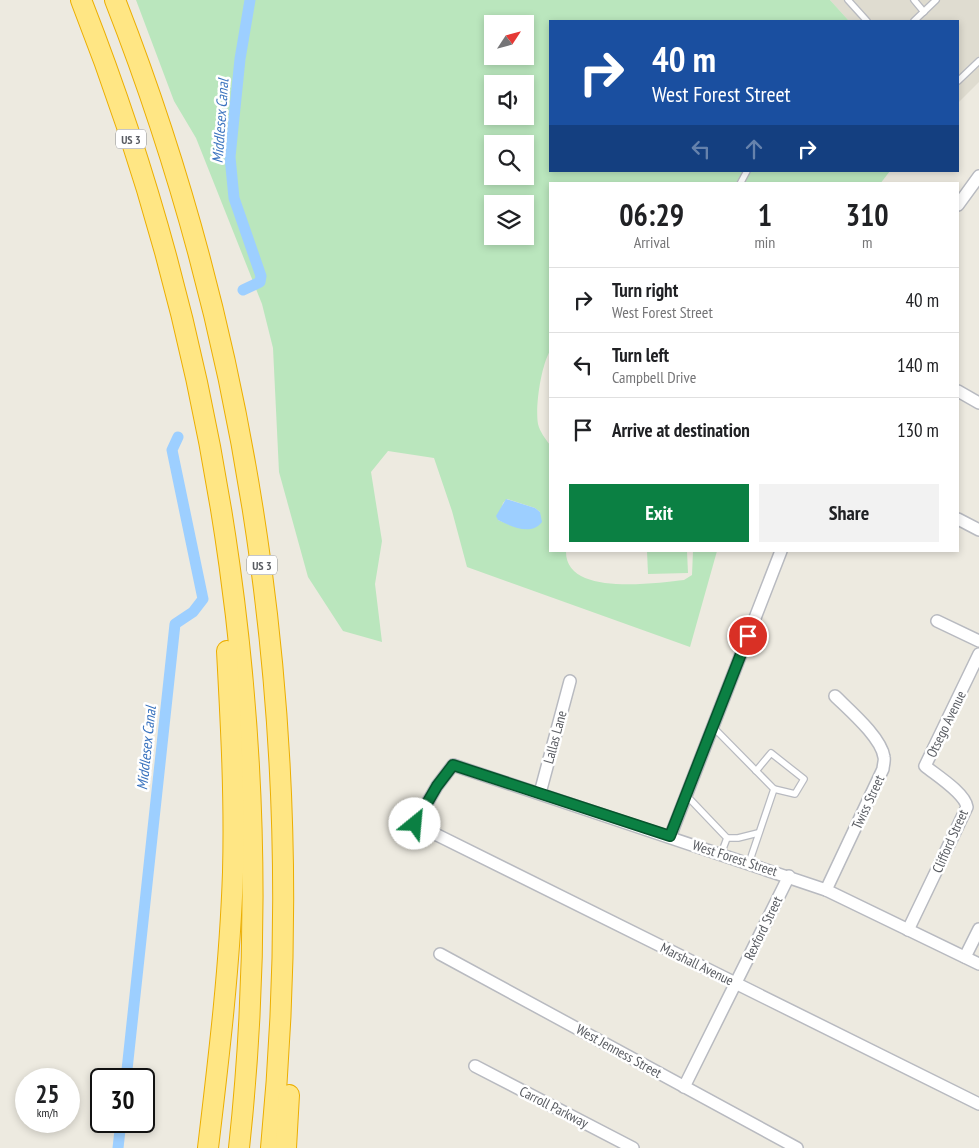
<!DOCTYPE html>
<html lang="en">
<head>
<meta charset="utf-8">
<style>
	body { margin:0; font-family:"PT Sans Narrow",sans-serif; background:#f2f2f2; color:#202124; height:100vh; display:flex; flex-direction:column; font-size:19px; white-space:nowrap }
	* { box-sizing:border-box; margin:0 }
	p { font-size:16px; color:#757577 }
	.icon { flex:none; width:28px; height:28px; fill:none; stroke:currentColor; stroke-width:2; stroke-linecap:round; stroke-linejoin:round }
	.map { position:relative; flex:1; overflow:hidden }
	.side { position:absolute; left:549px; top:182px; width:410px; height:370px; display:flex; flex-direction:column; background:#fff; border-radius:0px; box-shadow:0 2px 8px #0003 }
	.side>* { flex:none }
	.hud { position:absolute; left:549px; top:20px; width:410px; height:152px; border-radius:0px; box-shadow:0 2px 8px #0003; background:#1a4fa0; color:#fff; overflow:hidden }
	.needle { width:32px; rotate:54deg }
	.buttons { position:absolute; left:484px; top:15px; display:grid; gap:10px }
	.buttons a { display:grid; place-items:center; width:50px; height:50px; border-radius:0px; background:#fff; box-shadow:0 2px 8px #0003; font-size:25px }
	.speed { position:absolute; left:15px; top:1068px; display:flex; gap:10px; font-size:25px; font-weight:700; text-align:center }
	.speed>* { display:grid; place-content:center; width:65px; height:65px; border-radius:50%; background:#fff; box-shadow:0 2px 8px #0003; line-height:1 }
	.speed small { font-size:12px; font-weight:400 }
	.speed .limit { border:2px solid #111; border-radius:8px; background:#fff; color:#111 }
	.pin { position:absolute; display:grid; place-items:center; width:42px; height:42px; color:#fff; margin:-21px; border:2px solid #fff; border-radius:50%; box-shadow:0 1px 5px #0007 }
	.me { position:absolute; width:55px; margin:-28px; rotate:28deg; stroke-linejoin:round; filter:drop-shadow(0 0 4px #0008) }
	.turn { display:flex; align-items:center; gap:18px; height:105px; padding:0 20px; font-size:22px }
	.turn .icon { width:65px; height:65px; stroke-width:2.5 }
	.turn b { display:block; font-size:35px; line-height:42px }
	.lanes { display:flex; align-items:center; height:48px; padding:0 20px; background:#0003; justify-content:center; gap:25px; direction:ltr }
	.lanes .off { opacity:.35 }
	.eta { display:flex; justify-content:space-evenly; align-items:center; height:85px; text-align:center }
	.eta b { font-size:30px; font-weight:800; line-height:35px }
	.primary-button { display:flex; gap:10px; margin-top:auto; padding:10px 20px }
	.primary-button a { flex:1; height:58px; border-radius:0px; background:#0b8043; color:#fff; font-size:20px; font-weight:800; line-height:58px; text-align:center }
	.primary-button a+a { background:#f2f2f2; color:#202124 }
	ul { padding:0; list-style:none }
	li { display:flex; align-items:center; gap:15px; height:65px; padding:0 20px; border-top:1px solid #e0e0e0 }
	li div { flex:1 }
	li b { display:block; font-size:19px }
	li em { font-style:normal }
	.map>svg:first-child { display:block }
	.education { fill:#dfdcd0 }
	.green { fill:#bae6bd; fill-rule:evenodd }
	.water { fill:#9dcfff }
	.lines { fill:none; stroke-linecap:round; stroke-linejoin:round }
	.canal { stroke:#9dcfff; stroke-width:11 }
	.lane-casing { stroke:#b8bac0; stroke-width:8 }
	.street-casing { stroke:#b8bac0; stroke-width:14 }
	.highway-casing { stroke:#ecae00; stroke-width:22 }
	.lane { stroke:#fff; stroke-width:5.5 }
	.street { stroke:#fff; stroke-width:11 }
	.highway { stroke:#ffe684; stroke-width:20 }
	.route-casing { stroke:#07532c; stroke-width:12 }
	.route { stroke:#0b8043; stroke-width:9 }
	.labels { text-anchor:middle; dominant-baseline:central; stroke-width:5; stroke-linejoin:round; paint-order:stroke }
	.shield { fill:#fff; stroke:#8b8d91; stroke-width:1 }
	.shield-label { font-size:12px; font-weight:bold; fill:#595c62 }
	.street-label { font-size:14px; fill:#595c62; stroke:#fff }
	.water-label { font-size:15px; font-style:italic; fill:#3a73be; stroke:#fff }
</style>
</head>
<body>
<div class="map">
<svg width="979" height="1148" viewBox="0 0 979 1148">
	<rect width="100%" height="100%" fill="#edeae0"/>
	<!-- education -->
	<polygon class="education" points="830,0 979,0 979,82 958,103 958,21 849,21"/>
	<!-- green -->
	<g class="green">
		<path d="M136,0H830L849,21H550V171H890L880,184H550V351C541,366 535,407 538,424C540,432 545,438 550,445V551H566C565,597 655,583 684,580L692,575L693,551H717L690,647L467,567L452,511L434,458L388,451L371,472L382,541L375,584L382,642L343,631L308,577L279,472L273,348L262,304L196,138L174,101ZM492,24H525V56H492ZM492,84H525V116H492ZM492,144H525V176H492ZM492,204H525V236H492ZM507,499L535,508L540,512L516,527L498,520L503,503Z"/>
		<polygon points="647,551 687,551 688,573 648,574"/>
	</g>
	<!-- water -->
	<path class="water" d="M506,499L535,508L540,512L542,522C531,536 512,527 498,520L496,516Z"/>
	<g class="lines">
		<!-- canal -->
		<g class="canal">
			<polyline points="243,290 260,282 261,276 234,198 230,157 240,59 250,0"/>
			<polyline points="126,1079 175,624 193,612 203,599 172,450 178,437"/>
			<polyline points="118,1148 121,1121"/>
		</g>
		<!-- lane casing -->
		<g class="lane-casing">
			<g id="lane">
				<polyline points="848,0 867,21"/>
				<polyline points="914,0 924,12"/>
				<polyline points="914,21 936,0"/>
				<polyline points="958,81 979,61"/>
				<polyline points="740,184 747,171"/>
				<polyline points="713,727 774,789 749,863"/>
				<polyline points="756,771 771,753 804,779 795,794 774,789"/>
				<polyline points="686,795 727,838 721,854"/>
				<polyline points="727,838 738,838 758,833"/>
			</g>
		</g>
		<!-- street casing -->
		<g class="street-casing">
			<g id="street">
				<polyline points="958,205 979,176"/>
				<polyline points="958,391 979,403"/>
				<polyline points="958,519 979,530"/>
				<polyline points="937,621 979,641"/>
				<polyline points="540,793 570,681"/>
				<polyline points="670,837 781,551"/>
				<path d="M826,890L883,769C883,766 885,760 884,757C881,737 849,710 835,696"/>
				<path d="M908,930L967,807C965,793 936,775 925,766L979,654"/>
				<polyline points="440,954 797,1148"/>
				<polyline points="965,957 979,929"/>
				<polyline points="979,964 826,890 453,765 437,786 415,824 979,1104"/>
				<polyline points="475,1066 633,1148"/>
				<polyline points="684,1087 789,876"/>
			</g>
		</g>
		<!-- highway casing -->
		<g class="highway-casing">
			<g id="highway">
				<path d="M81,0C224,363 281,760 239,1148"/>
				<path d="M115,0C258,365 309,759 271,1148"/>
				<path d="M208,1148C219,1056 230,964 233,872C235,798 231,725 227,651"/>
				<polyline points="286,1148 289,1095"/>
			</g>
		</g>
		<!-- lane -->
		<use href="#lane" class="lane"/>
		<!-- street -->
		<use href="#street" class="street"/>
		<!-- highway -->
		<use href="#highway" class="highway"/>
	</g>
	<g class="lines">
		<!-- route casing -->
		<g class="route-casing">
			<polyline id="route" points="415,824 437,786 453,765 670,836 748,636"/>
		</g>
		<!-- route -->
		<use href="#route" class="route"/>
	</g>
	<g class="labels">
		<!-- shield labels -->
		<g class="shield">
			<rect x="116" y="129.5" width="30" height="19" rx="4"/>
			<rect x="247" y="555.5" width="30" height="19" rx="4"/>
		</g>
		<g class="shield-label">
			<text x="131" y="139">US 3</text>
			<text x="262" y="565">US 3</text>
		</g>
		<!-- street labels -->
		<g class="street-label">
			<text transform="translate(946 724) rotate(-64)">Otsego Avenue</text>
			<text transform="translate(555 737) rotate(-75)">Lallas Lane</text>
			<text transform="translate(868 802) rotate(-65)">Twiss Street</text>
			<text transform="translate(950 841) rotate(-66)">Clifford Street</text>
			<text transform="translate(735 858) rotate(18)">West Forest Street</text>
			<text transform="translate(763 928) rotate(-64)">Rexford Street</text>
			<text transform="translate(697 964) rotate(26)">Marshall Avenue</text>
			<text transform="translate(619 1051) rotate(29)">West Jenness Street</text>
			<text transform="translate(554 1107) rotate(27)">Carroll Parkway</text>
		</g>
		<!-- water labels -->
		<g class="water-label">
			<text transform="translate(220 121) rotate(-86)">Middlesex Canal</text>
			<text transform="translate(146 748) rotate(-84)">Middlesex Canal</text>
		</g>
	</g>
</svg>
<div class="buttons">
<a><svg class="needle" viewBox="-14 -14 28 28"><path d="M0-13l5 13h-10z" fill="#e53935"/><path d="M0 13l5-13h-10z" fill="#757577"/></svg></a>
<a><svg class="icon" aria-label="sound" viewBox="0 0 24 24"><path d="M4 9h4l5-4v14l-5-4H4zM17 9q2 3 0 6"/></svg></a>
<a><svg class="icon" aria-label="search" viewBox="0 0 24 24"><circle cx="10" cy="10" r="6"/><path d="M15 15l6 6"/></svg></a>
<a><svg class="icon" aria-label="layers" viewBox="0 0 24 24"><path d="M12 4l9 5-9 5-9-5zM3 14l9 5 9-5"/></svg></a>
</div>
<div class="speed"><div>25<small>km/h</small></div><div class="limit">30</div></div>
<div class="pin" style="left:748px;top:636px;background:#d93025"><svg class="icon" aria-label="arrive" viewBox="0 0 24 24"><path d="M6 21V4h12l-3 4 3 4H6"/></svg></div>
<svg class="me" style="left:415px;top:824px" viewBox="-20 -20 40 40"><circle r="19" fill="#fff"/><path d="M0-13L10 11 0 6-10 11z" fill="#0b8043"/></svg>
<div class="hud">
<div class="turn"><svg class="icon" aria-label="right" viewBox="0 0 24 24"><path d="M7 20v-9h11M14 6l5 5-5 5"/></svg><div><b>40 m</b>West Forest Street</div></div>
<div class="lanes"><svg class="icon off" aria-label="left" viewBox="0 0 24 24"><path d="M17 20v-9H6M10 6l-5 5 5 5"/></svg><svg class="icon off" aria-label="ahead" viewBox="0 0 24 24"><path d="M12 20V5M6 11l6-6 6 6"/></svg><svg class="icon" aria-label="right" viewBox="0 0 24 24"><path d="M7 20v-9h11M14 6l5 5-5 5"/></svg></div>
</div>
<section class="side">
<div class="eta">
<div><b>06:29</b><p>Arrival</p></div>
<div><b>1</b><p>min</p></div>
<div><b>310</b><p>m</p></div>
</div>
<ul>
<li><svg class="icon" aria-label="right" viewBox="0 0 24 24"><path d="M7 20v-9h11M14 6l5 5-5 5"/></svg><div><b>Turn right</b><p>West Forest Street</p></div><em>40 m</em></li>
<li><svg class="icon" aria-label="left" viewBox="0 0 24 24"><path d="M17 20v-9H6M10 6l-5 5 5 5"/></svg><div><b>Turn left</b><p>Campbell Drive</p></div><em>140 m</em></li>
<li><svg class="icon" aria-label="arrive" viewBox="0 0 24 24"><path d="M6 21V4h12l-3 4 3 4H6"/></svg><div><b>Arrive at destination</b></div><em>130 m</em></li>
</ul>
<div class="primary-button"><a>Exit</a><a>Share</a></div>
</section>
</div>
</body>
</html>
